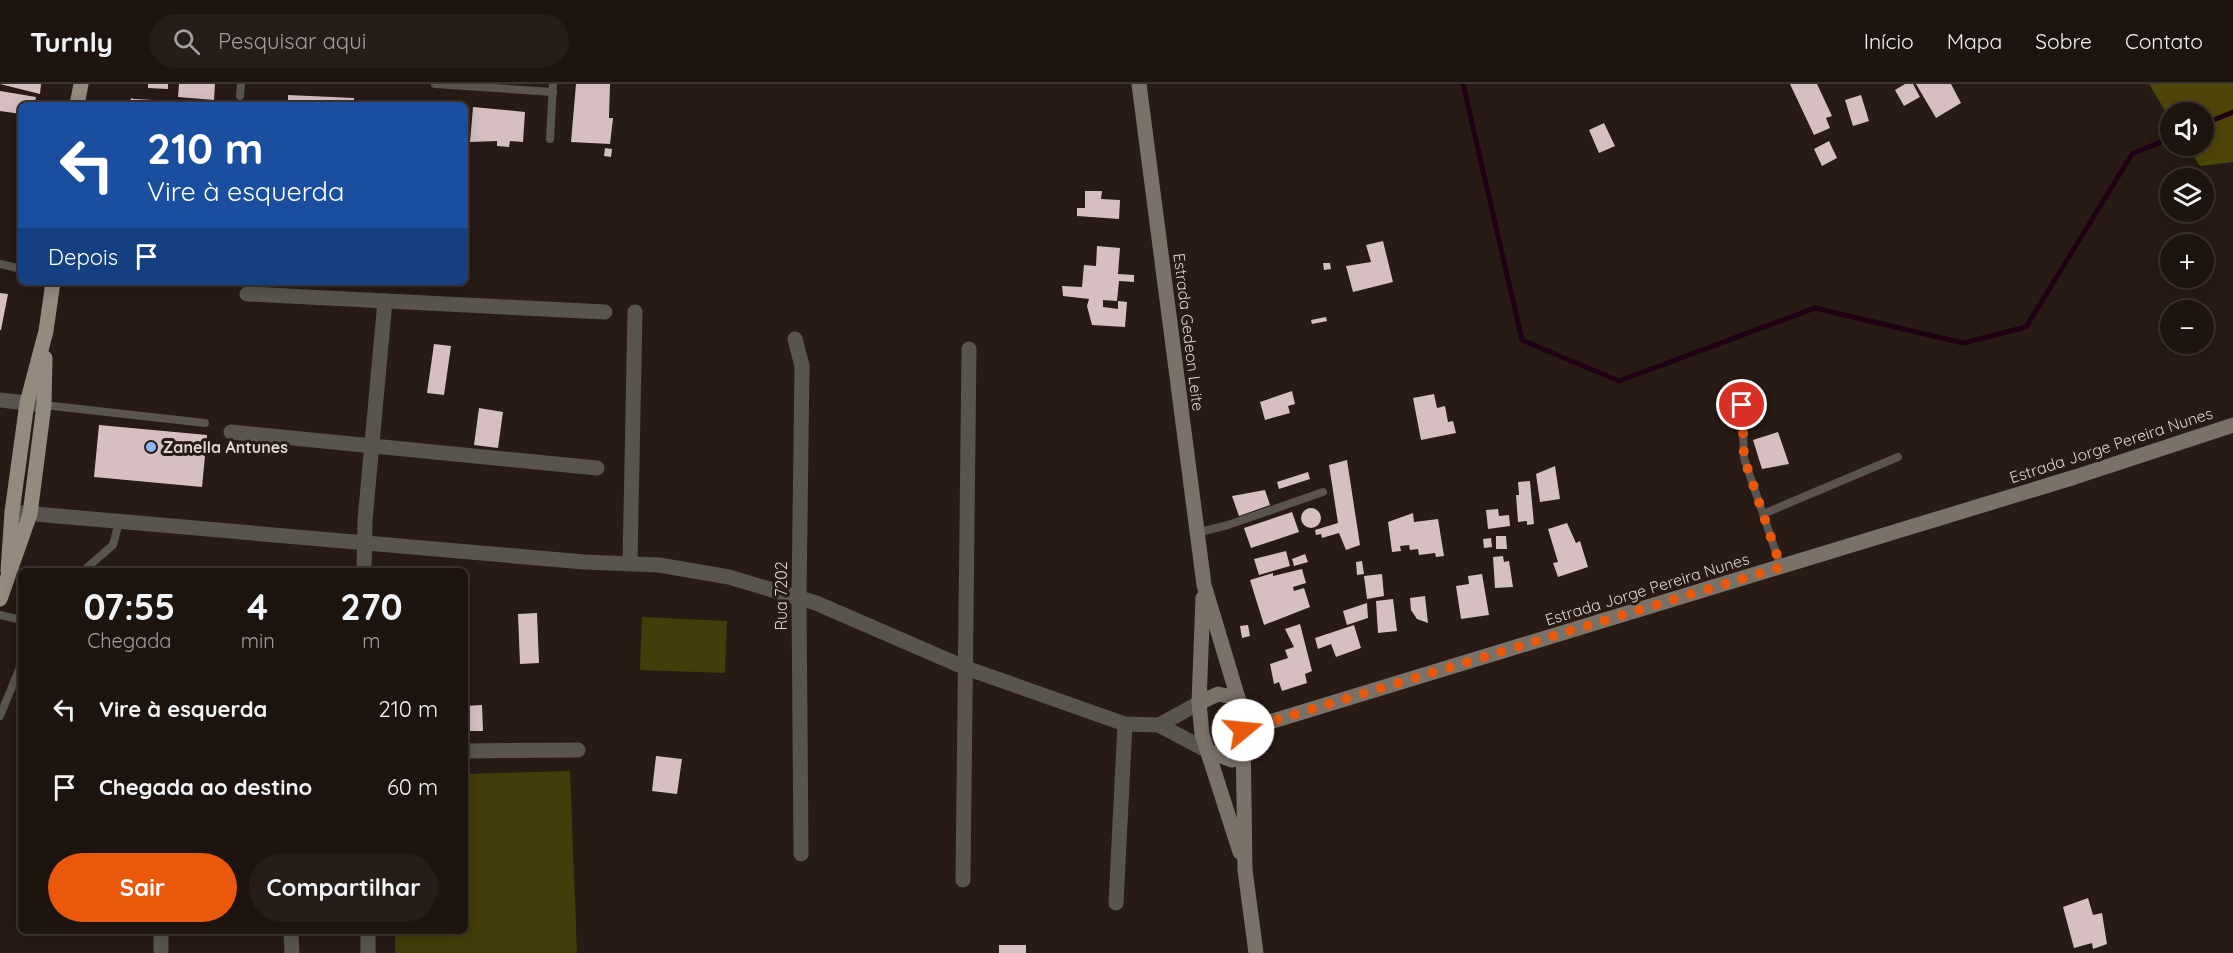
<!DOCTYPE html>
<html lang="pt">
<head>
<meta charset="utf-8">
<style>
	body { margin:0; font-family:Quicksand,sans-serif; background:#261d18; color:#f1f3f6; height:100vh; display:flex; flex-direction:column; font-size:22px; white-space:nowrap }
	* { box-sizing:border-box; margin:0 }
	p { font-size:20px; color:#a19e9e }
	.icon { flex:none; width:33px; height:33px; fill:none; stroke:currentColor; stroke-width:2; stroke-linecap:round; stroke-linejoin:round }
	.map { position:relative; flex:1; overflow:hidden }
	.side { position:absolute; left:18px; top:484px; width:450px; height:366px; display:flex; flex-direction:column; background:#1e140f; border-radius:9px; box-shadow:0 3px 15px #0003,0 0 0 2px #3c332f }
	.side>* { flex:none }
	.hud { position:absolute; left:18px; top:18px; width:450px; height:183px; border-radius:9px; box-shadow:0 3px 15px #0003,0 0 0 2px #3c332f; background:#1a4fa0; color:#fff; overflow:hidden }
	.tools { position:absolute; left:2160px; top:18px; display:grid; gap:12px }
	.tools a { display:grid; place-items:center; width:54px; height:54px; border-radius:50%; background:#1e140f; box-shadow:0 3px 15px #0003,0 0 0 2px #3c332f; font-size:30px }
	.pin { position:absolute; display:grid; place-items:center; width:51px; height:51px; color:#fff; margin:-26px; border:3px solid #fff; border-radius:50%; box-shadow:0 2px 6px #0007 }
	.me { position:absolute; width:66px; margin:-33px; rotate:73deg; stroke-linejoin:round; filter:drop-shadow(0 0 4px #0008) }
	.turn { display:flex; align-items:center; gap:21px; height:126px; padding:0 30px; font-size:27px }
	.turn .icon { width:78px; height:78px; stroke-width:2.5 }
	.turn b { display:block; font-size:42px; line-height:51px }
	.then { display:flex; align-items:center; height:57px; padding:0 30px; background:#0003; gap:12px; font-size:22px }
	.eta { display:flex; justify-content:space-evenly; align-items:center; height:102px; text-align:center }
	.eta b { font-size:36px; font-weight:700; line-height:42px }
	.primary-button { display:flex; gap:12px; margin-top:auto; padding:12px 30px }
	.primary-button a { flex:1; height:69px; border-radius:36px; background:#ea580c; color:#fff; font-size:24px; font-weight:700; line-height:69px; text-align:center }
	.primary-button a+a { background:#261d18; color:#f1f3f6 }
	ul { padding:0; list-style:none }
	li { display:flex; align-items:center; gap:18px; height:78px; padding:0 30px }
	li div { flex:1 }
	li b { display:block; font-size:22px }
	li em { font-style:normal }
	header { display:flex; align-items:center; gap:36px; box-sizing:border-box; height:84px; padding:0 30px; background:#1e140f; border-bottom:2px solid #3c332f }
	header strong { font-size:28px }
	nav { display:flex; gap:33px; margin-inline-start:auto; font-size:21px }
	.search { width:420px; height:54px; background:#261d18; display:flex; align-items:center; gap:15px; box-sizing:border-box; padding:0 21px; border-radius:33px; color:#a19e9e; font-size:22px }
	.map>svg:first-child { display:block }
	.green { fill:#443d09 }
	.forest { fill:#4f460a }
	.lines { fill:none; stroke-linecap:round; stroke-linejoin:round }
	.stream { stroke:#200013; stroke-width:5 }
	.building { fill:#d6bfc0 }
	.lane { stroke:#59544e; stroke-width:8 }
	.street { stroke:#59544e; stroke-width:15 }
	.secondary { stroke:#7a7269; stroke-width:15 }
	.primary { stroke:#948a7d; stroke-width:15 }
	.route { stroke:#ea580c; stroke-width:10; stroke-dasharray:0 18 }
	.poi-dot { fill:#90b8fd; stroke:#281a14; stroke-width:2 }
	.labels { text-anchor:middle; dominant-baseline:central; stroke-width:6; stroke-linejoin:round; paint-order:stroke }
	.street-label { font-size:16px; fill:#ded4d0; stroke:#281a14 }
	.poi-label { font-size:16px; font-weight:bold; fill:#ded4d0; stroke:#281a14; text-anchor:start }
</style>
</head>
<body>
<header>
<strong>Turnly</strong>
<div class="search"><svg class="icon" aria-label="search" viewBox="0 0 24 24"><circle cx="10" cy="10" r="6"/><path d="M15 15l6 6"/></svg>Pesquisar aqui</div>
<nav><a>Início</a><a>Mapa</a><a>Sobre</a><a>Contato</a></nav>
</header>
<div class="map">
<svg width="2233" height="869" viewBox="0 0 2233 869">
	<rect width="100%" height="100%" fill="#281a14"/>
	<!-- green -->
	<g class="green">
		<polygon points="642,533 727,537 725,589 640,586"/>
		<polygon points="570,687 577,869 395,869 395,848 465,848 465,690"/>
	</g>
	<!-- forest -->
	<polygon class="forest" points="2149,0 2233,0 2233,78 2200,82 2187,62 2204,62 2204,28 2170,28 2170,35"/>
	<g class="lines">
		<!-- stream -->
		<g class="stream">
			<polyline points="1463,0 1522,256 1619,297 1815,224 1963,259 2026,243 2132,70 2170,54"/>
			<polyline points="2204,40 2233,28"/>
		</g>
	</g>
	<!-- building -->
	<g class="building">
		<polygon points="0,0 41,0 40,10"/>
		<polygon points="148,0 168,0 168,5 148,4"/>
		<polygon points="179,0 215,0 214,16 178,13"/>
		<polygon points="576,0 610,0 609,34 613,34 610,60 571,58"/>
		<polygon points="1790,0 1817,0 1832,32 1826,34 1830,44 1814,51"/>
		<polygon points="1905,0 1913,0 1920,13 1904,22 1895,6"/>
		<polygon points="1916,0 1951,0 1961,19 1936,34"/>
		<polygon points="0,7 36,13 34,21 21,21 21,30 0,27"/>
		<polygon points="288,11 354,14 354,16 397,21 288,21"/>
		<polygon points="1861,11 1869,37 1853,42 1845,16"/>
		<polygon points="131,14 134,15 193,18 192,21 130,21"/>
		<polygon points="407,17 436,19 436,21 407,21"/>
		<polygon points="473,23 525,28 523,58 510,57 509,63 497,62 497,57 470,58"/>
		<polygon points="1604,39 1615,62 1599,69 1589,46"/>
		<polygon points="1829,57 1837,74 1822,82 1814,65"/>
		<polygon points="605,64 612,65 611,73 604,72"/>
		<polygon points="1085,107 1102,107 1101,115 1120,116 1119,135 1077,132 1077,124 1085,124"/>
		<polygon points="1383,157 1393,198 1353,208 1346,182 1371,178 1366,161"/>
		<polygon points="1097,162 1120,164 1118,190 1134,191 1134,198 1119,197 1117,217 1103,216 1103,223 1118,225 1118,217 1127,218 1125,243 1092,241 1087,222 1089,215 1063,212 1062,202 1082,203 1084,181 1096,182"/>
		<polygon points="1323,179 1330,179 1331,185 1324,186"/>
		<polygon points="0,209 8,210 1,246 0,246"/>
		<polygon points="1326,233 1327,237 1312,240 1311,236"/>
		<polygon points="434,260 451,262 444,311 427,309"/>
		<polygon points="1292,307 1295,320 1288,322 1290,329 1265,336 1260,318"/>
		<polygon points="1434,310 1437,324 1445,322 1448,338 1453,337 1456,349 1421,356 1413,314"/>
		<polygon points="479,324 503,328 498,364 474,361"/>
		<polygon points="99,341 207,351 202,403 94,393"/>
		<polygon points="1778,348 1789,380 1762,385 1753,356"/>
		<polygon points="1347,376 1360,461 1346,466 1339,449 1322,454 1321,450 1316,451 1315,446 1338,439 1329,381"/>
		<polygon points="1555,382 1560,415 1540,418 1536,390"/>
		<polygon points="1308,388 1310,395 1279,405 1277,398"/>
		<polygon points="1530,397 1534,440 1527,441 1527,437 1518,438 1516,411 1519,411 1518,398"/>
		<polygon points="1265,406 1270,421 1239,432 1232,412"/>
		<circle cx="1311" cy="434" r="10"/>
		<polygon points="1498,425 1499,432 1509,431 1510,442 1488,445 1486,426"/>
		<polygon points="1292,428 1299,448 1251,464 1244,444"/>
		<polygon points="1413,429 1414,438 1438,435 1444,472 1436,473 1435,469 1419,471 1418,465 1410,466 1409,461 1400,462 1401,467 1392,468 1388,438"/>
		<polygon points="1567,439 1576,459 1580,457 1588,483 1558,493 1553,479 1558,478 1548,445"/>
		<polygon points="1496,452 1506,452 1507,465 1496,465"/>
		<polygon points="1491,454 1492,463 1484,464 1483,455"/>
		<polygon points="1286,467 1290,482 1259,491 1254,475"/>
		<polygon points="1305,470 1308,478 1294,482 1292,475"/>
		<polygon points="1503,472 1504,478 1509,477 1513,503 1495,504 1493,473"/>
		<polygon points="1362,477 1364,490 1357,491 1356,478"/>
		<polygon points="1302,485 1306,499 1293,503 1294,507 1304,504 1310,523 1264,541 1250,496 1273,489 1273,492"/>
		<polygon points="1382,490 1384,512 1367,515 1364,492"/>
		<polygon points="1482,490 1489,531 1461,535 1456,502 1469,500 1468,492"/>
		<polygon points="1425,512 1428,539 1417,535 1411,526 1410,514"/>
		<polygon points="1393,515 1397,547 1378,549 1376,517"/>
		<polygon points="1367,519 1368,534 1347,541 1343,527"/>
		<polygon points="537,529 539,579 520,580 518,530"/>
		<polygon points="1300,540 1312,587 1305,590 1307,599 1282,607 1279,598 1274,600 1270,580 1288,574 1285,566 1294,563 1285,545"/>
		<polygon points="1248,541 1250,552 1242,554 1240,542"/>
		<polygon points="1354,541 1361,564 1336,573 1331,560 1318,565 1315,554"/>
		<polygon points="482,621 483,647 465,647 465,622"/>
		<polygon points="656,672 682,675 677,710 652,707"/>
		<polygon points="2088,814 2093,831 2102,829 2107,860 2093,865 2092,859 2074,864 2063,823"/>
		<rect x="999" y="861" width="27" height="8"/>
	</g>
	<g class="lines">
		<!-- lane -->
		<g class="lane">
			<polyline points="435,0 553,8"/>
			<polyline points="240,12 241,0"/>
			<polyline points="550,55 553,0"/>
			<polyline points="0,180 21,185"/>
			<polyline points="44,321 205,339"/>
			<polyline points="1742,321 1744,374 1781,483"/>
			<polyline points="1763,430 1898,373"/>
			<polyline points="1196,449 1228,441 1323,408"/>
			<polyline points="82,488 113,461 119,438"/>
			<polyline points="0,531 21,536"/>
			<polyline points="0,632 21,581"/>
		</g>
		<!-- street -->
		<g class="street">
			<polyline points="247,210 605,228"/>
			<polyline points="795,255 802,282 799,514 801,770"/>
			<polyline points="0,316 44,321"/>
			<polyline points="231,348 597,384"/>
			<polyline points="12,428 584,478 659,481 729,493 816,519 966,584 1125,640 1159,641 1199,619"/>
			<polyline points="630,479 635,228"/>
			<polyline points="364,488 365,436 385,217"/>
			<polyline points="1159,641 1208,667"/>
			<polyline points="465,667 578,666"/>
			<polyline points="963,796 969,265"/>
			<polyline points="1116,819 1125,640"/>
			<polyline points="161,848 161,869"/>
			<polyline points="291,848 292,869"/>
			<polyline points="368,848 368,869"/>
		</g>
		<!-- secondary -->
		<g class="secondary">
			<polyline points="1139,0 1204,501 1238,614 1243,646 1245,786 1256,869"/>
			<polyline points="1203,514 1199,619 1202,650 1240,768"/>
			<polyline points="1199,619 1218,610 1238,614"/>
			<polyline points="1243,646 2075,393 2233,341"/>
			<polyline points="1208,667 1232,676 1242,671"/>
		</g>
		<!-- primary -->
		<g class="primary">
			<polyline points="77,21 81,0"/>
			<polyline points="8,487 12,428 27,319 46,247 53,198"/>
			<polyline points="0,515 30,430 44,321 45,274"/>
		</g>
	</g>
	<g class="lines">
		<!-- route -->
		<polyline class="route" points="1243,646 1781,483 1744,374 1742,321"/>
	</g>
	<!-- markers -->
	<circle class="poi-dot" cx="151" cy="363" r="6"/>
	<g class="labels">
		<!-- street labels -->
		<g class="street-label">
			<text transform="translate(1189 248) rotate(83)">Estrada Gedeon Leite</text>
			<text transform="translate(2111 361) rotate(-18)">Estrada Jorge Pereira Nunes</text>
			<text transform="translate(1647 505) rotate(-17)">Estrada Jorge Pereira Nunes</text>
			<text transform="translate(781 512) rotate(-90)">Rua 7202</text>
		</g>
		<!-- poi labels -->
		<g class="poi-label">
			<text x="163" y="363">Zanella Antunes</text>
		</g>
	</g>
</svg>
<div class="tools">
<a><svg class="icon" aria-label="sound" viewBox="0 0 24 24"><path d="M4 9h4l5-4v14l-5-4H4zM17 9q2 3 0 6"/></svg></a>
<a><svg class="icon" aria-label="layers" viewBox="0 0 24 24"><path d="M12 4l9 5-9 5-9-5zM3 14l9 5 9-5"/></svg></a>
<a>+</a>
<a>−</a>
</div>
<div class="pin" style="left:1742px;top:321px;background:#d93025"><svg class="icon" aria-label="arrive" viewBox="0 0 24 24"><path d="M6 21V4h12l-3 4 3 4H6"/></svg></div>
<svg class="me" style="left:1243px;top:646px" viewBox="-20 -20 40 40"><circle r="19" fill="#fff"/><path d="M0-13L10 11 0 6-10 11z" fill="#ea580c"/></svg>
<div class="hud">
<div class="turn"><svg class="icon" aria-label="left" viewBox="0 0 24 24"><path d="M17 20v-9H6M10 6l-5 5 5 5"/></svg><div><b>210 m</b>Vire à esquerda</div></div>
<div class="then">Depois<svg class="icon" aria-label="arrive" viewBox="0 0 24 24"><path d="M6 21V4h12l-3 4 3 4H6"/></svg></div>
</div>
<section class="side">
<div class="eta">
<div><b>07:55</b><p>Chegada</p></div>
<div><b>4</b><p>min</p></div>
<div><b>270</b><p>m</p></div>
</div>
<ul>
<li><svg class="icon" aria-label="left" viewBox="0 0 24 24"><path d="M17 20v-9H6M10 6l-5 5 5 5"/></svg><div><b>Vire à esquerda</b></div><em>210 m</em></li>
<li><svg class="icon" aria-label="arrive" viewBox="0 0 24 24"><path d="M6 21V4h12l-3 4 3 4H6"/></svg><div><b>Chegada ao destino</b></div><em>60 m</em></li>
</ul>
<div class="primary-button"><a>Sair</a><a>Compartilhar</a></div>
</section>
</div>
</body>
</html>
